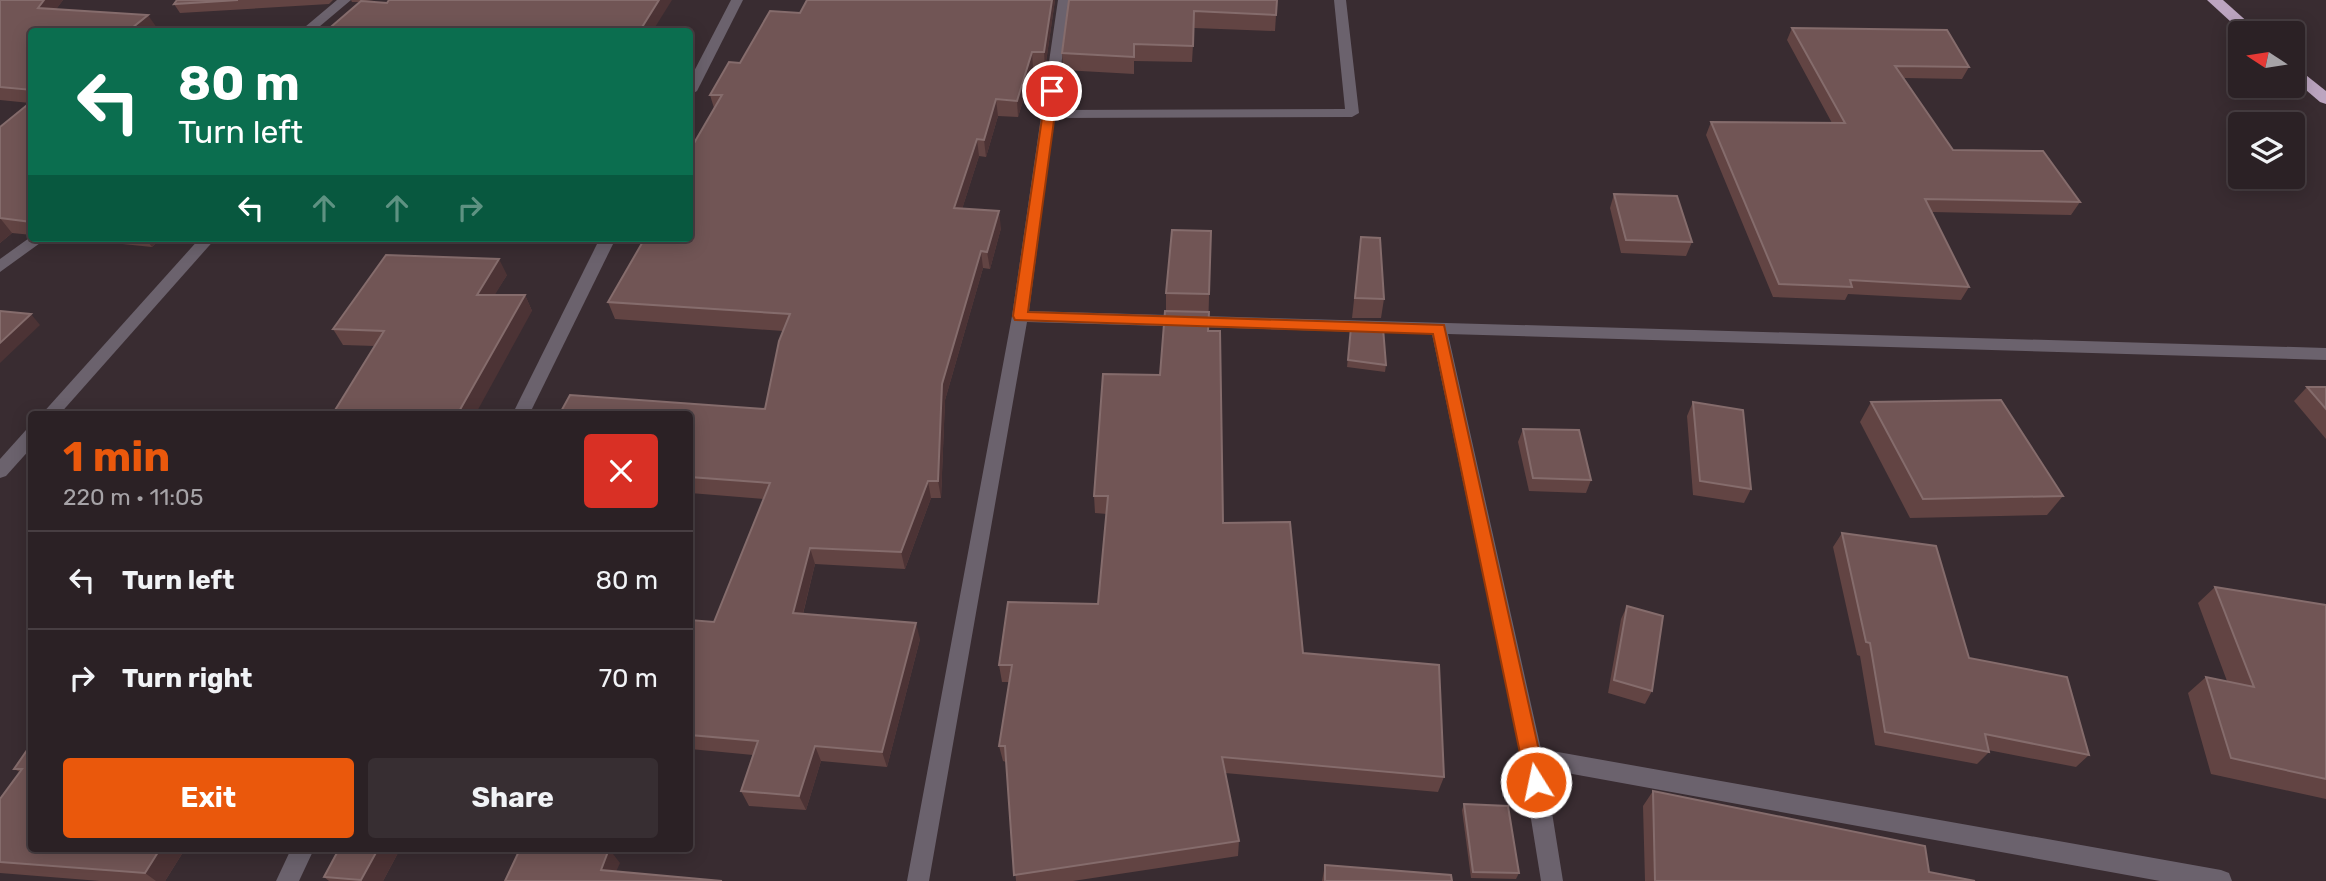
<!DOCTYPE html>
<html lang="en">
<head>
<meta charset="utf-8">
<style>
	body { margin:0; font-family:Rubik,sans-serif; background:#372e32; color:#f1f3f6; height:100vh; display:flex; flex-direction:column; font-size:26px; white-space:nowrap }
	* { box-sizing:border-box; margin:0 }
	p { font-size:23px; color:#a6a3a7 }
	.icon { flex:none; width:38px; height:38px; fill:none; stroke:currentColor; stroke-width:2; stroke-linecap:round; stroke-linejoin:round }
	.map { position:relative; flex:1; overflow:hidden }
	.drawer { position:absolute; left:28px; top:411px; width:665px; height:441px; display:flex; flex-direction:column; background:#2b2125; border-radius:7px; box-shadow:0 4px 18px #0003,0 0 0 2px #473e42 }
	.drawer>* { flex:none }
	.hud { position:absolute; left:28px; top:28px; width:665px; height:214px; border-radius:7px; box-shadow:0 4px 18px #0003,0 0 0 2px #473e42; background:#0b6e4f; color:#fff; overflow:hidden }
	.needle { width:46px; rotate:282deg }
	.fabs { position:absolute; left:2228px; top:21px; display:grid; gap:14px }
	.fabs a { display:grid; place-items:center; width:77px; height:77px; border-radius:7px; background:#2b2125; box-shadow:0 4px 18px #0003,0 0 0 2px #473e42; font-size:35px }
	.pin { position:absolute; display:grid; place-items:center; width:60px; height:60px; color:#fff; margin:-30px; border:4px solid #fff; border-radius:50%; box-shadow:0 2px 7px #0007 }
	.me { position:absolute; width:77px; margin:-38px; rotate:350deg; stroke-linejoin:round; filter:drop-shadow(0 0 5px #0008) }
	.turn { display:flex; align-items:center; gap:24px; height:147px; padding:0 35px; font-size:32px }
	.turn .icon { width:91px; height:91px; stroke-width:2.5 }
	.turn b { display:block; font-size:49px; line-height:60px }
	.lanes { display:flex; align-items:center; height:66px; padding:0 35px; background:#0003; justify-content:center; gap:35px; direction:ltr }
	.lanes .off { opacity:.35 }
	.round { display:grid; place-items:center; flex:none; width:74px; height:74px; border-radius:7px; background:#372e32 }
	.headline { display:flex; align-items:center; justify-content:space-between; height:119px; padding:0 35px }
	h1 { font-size:42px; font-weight:700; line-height:52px; color:#ea580c }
	.cta { display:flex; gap:14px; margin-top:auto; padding:14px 35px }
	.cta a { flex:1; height:80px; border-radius:7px; background:#ea580c; color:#fff; font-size:28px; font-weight:700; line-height:80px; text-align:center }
	.cta a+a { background:#372e32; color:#f1f3f6 }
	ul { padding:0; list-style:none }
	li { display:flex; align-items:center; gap:21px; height:98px; padding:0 35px; border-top:2px solid #473e42 }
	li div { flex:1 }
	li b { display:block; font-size:26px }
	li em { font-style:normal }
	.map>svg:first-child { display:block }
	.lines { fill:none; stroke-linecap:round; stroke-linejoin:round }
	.street { fill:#6b626d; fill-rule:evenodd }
	.highway { fill:#bca5c0; fill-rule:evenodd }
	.wall { fill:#624443 }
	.shaded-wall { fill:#4c3335 }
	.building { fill:#715555; stroke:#856c6c; stroke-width:2 }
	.route { fill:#ea580c; stroke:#983908; stroke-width:2 }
</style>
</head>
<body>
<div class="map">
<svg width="2326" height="881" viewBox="0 0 2326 881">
	<rect width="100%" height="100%" fill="#392c31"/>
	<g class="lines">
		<!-- street -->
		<g class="street">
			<polygon points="337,0 351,0 313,32 299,32"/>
			<polygon points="731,0 743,0 697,91 690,95 690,79"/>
			<polygon points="1058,0 1070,0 1055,110 1345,109 1334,0 1346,0 1359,113 1352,117 1054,118 1029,311 2326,348 2326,360 1448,334 1541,749 2221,870 2229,873 2232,881 2160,881 1545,769 1563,881 1541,881 1521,757 1432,334 1027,322 929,881 907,881 1012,316"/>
			<polygon points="32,236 47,238 0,272 0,259"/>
			<polygon points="200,238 216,238 59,415 41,415"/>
			<polygon points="600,238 616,238 529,415 512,415"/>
			<polygon points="32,429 32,447 6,476 0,478 0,459 26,430"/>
			<polygon points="291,849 314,849 299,881 276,881"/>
		</g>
		<!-- highway -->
		<g class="highway">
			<polygon points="2207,0 2223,0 2260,33 2243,33"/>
			<polygon points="2292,64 2326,91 2326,104 2320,102 2292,78"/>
		</g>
	</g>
	<!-- wall -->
	<g class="wall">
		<polygon points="0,0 63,0 56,9 157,28 32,32 32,235 12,233 0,243 0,127 30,103 0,100"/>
		<polygon points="177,0 333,0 329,4 180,13 174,4"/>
		<polygon points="351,0 374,0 366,1 652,32 360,2 352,2"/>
		<polygon points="807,0 1055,0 1045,69 1033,68 1018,117 998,116 986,157 979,156 962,209 1001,228 990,269 983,268 945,400 941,498 931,498 905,569 815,564 803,614 920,639 887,767 821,761 806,810 749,806 741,791 753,755 690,749 690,620 714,622 764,499 690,493 690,415 765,409 783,331 615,319 608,302 644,239 643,238 690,238 714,108 710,95 740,63 800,13"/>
		<polygon points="1069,0 1277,0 1275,31 1194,28 1192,62 1134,61 1134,74 1063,70 1062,53"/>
		<polygon points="1792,28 1969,67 1962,79 1904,78 1953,150 2080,202 2071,215 1932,212 1969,287 1961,300 1848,294 1845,300 1773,297 1706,135 1711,122 1832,123 1787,40"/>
		<polygon points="1614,194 1692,242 1686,256 1621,253 1610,208"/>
		<polygon points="1211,231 1208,331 1223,523 1303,653 1444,777 1438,792 1225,773 1239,841 1238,856 1073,881 1016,881 1006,762 1003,761 999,746 1010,682 1002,682 999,665 1098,604 1107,514 1095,513 1094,496 1160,375 1166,311 1166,293"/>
		<polygon points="1361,237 1384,299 1381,318 1352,318"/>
		<polygon points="63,238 162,238 152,247"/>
		<polygon points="507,275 494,295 525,295 532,311 375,346 343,345 333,329"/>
		<polygon points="1351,327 1386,365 1385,372 1347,367"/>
		<polygon points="2307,387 2326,387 2326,439 2294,401"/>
		<polygon points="1693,402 1751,489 1744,503 1693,495 1687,416"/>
		<polygon points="1871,402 2063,496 2047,515 1910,518 1860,422"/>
		<polygon points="1523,429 1591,480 1586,493 1529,491 1518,442"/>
		<polygon points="1842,533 1969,658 2089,755 2076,767 1988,750 1989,752 1977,764 1875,745 1860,656 1857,655 1833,547"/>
		<polygon points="2215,587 2326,605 2326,799 2211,774 2188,693 2206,677 2227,681 2198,603"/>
		<polygon points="1627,606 1652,691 1645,704 1608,693 1621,619"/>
		<polygon points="32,743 32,849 185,849 165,881 100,881 0,873 0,799 20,772 14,769"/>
		<polygon points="1653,791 1929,872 1975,881 1645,881 1643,806"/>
		<polygon points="1464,804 1519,873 1516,879 1471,878 1462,810"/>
		<polygon points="400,849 383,881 329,881 324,877"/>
		<polygon points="1325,865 1452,881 1322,881"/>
	</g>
	<!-- shaded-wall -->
	<g class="shaded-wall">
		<polygon points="44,0 63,0 47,22 38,8"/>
		<polygon points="659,0 672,0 652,32 639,32"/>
		<polygon points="1052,0 1055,0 1045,69 1044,52"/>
		<polygon points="148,15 157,28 152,32 127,32"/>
		<polygon points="1032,52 1033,68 1018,117 1017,101"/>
		<polygon points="996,99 998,116 986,157 984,140"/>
		<polygon points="977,139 979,156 957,225 954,208"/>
		<polygon points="999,211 1001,228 990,269 987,252"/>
		<polygon points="0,218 12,233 0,243"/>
		<polygon points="145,238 162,238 152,247"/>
		<polygon points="981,251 983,268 945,400 941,498 938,481 942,384"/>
		<polygon points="499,259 507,275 485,311 477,295"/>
		<polygon points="525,295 532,311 475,415 457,415"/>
		<polygon points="31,314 40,325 0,363 0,343"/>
		<polygon points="928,481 931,498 905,569 901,552"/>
		<polygon points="810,548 815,564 799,629 793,613"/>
		<polygon points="916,623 920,639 887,767 882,752"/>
		<polygon points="815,746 821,761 806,810 799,796"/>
		<polygon points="160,849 185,849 165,881 156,881 145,873"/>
		<polygon points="378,849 400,849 383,881 362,881 361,880"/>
		<polygon points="597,849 611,849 610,850 620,863 612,881 601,870"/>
	</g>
	<!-- building -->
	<g class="building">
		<polygon points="0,0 44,0 38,8 148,15 127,32 32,32 32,90 0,87"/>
		<polygon points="177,0 238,0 174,4"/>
		<polygon points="389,0 659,0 639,32 325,32 361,1 387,3"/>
		<polygon points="807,0 1052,0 1044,52 1032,52 1017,101 996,99 984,140 977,139 954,208 999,211 987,252 981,251 942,384 938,481 928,481 901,552 810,548 793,613 916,623 882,752 815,746 799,796 741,791 758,741 690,735 690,620 714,622 770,483 690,477 690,415 559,415 570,395 765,409 779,341 790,314 608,302 645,238 690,238 690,150 722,95 710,95 729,62 740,63 770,11 800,13"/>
		<polygon points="1069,0 1277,0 1276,15 1194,11 1193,46 1134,44 1134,57 1062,53"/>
		<polygon points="1792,28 1947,30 1969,67 1895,66 1953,150 2043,151 2080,202 1925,199 1969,287 1850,280 1852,287 1779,284 1711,122 1845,123"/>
		<polygon points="32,101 32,222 0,218 0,127"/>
		<polygon points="1614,194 1677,196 1692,242 1626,240"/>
		<polygon points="1172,230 1211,231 1209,294 1166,293"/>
		<polygon points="1361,237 1380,238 1384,299 1355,298"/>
		<polygon points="386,255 499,259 477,295 525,295 457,415 332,415 384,331 333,329"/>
		<polygon points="0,311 31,314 0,343"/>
		<polygon points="1165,311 1209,312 1208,331 1220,331 1223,523 1290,522 1303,653 1439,665 1444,777 1222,757 1239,841 1014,875 1005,746 999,746 1012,665 999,665 1008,602 1098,604 1108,496 1094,496 1103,374 1160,375"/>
		<polygon points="1351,327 1383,328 1386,365 1348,360"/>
		<polygon points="2307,387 2326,387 2326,409"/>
		<polygon points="2001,400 2063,496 1923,499 1871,402"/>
		<polygon points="1693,402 1743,410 1751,489 1700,481"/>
		<polygon points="1523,429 1579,430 1591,480 1533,478"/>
		<polygon points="1842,533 1936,546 1969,658 2067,677 2089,755 1985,734 1989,752 1885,732 1870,643 1866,642"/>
		<polygon points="2215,587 2326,605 2326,779 2231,758 2206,677 2254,687"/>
		<polygon points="1627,606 1663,616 1652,691 1614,680"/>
		<polygon points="32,743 32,849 160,849 145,873 0,862 0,799 22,769 14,769"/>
		<polygon points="1653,791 1925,846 1929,872 1975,881 1655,881"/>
		<polygon points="1464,804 1508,806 1519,873 1473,872"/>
		<polygon points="339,849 378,849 361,880 324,877"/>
		<polygon points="520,849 609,849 601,870 722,881 505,881"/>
		<polygon points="1325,865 1451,875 1452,881 1325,881"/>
	</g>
	<!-- route -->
	<polygon class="route" points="1052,87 1058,91 1028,312 1444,325 1546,782 1543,788 1536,791 1529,788 1526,782 1433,334 1015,320 1013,316 1046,91"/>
</svg>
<div class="fabs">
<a><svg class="needle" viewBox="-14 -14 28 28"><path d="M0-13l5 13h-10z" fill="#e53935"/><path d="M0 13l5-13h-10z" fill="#a6a3a7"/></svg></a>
<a><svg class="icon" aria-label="layers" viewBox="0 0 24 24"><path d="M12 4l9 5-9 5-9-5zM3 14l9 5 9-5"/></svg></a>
</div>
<div class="pin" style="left:1052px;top:91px;background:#d93025"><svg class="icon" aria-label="arrive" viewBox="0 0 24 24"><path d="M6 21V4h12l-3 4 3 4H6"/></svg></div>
<svg class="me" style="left:1536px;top:782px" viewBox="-20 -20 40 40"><circle r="17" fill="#ea580c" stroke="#fff" stroke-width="3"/><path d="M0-11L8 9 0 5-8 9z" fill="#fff"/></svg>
<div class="hud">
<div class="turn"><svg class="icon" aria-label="left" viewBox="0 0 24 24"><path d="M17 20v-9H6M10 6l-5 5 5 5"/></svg><div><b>80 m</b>Turn left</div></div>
<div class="lanes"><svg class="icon" aria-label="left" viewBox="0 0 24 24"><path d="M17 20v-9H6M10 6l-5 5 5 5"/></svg><svg class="icon off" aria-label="ahead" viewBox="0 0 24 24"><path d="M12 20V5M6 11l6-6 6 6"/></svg><svg class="icon off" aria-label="ahead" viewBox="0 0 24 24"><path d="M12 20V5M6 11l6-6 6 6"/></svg><svg class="icon off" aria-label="right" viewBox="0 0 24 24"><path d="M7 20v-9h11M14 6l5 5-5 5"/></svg></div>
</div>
<section class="drawer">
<div class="headline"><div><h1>1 min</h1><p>220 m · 11:05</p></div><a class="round" style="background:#d93025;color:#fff"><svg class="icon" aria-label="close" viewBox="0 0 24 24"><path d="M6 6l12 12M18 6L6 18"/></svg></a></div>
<ul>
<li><svg class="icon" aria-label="left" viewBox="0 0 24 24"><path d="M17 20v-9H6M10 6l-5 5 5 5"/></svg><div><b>Turn left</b></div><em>80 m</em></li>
<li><svg class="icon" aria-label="right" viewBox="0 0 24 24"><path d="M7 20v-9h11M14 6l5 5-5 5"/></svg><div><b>Turn right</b></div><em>70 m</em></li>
</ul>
<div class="cta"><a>Exit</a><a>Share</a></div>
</section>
</div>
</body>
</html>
